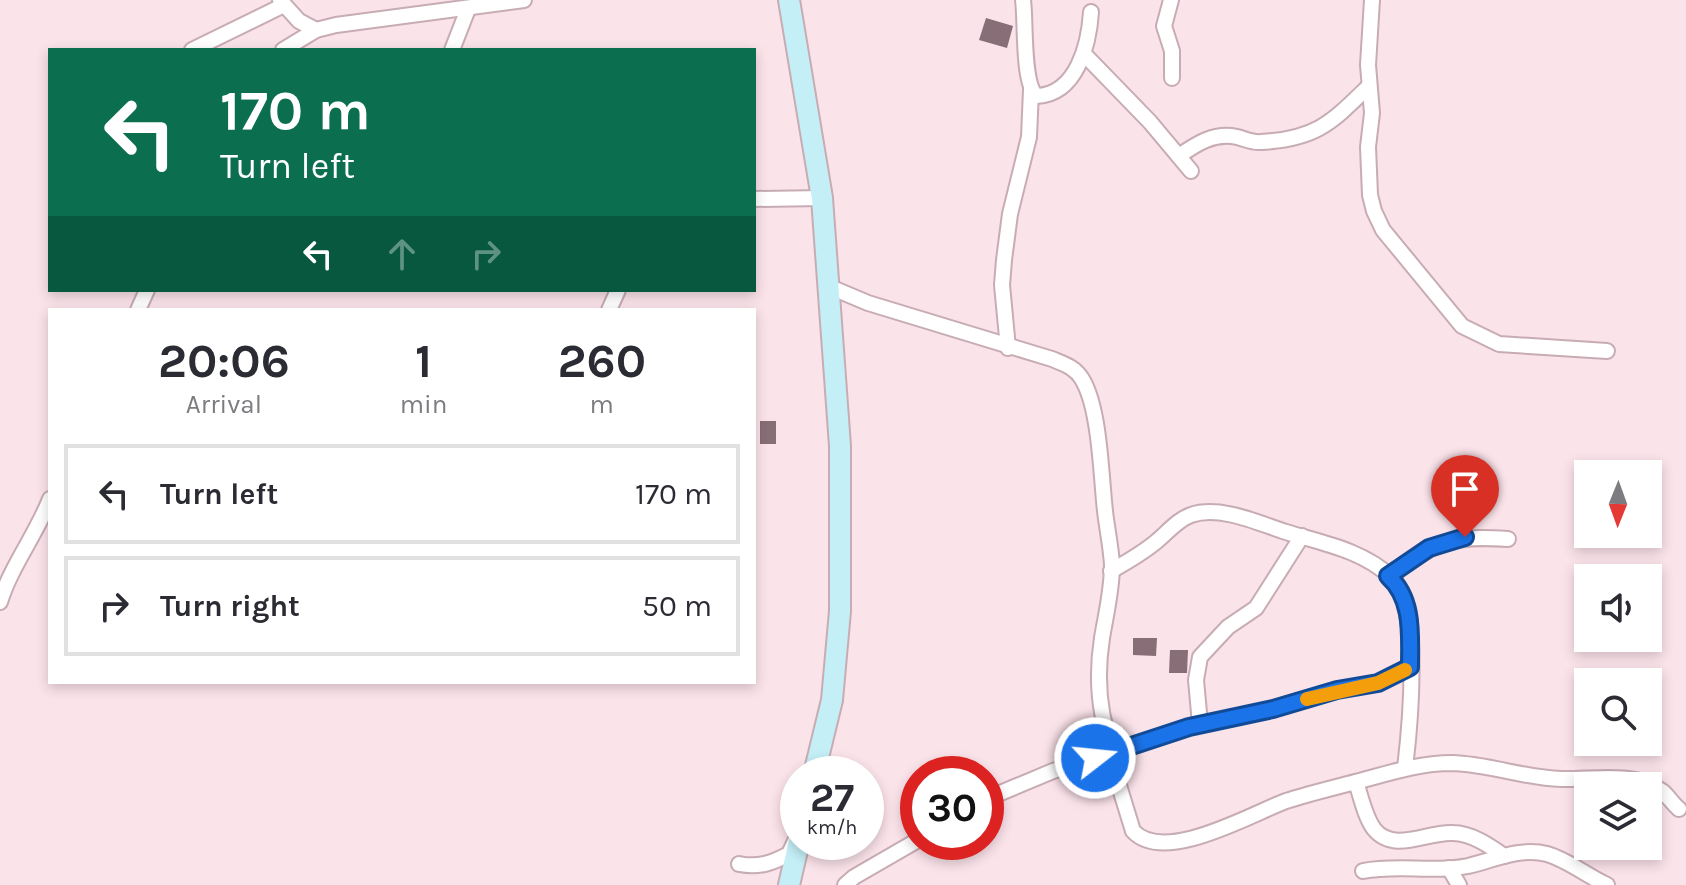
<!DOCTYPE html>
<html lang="en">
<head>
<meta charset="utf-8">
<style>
	body { margin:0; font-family:Karla,sans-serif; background:#f2f2f3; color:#2b2b33; height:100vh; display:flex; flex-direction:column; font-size:30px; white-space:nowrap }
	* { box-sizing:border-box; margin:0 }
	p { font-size:26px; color:#7c7c81 }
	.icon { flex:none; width:44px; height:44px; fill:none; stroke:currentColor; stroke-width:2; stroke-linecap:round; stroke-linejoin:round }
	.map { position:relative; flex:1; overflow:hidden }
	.sheet { position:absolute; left:48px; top:308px; width:708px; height:376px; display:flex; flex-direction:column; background:#fff; border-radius:0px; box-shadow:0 4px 12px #0003 }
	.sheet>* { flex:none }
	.guide { position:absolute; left:48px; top:48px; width:708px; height:244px; border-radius:0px; box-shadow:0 4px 12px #0003; background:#0b6e4f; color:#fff; overflow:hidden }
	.needle { width:52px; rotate:181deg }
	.fabs { position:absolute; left:1574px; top:460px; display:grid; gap:16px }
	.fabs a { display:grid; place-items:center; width:88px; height:88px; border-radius:0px; background:#fff; box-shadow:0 4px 12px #0003; font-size:40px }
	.speed { position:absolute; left:780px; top:756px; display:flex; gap:16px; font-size:40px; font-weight:700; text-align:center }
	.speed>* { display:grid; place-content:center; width:104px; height:104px; border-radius:50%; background:#fff; box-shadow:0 4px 12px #0003; line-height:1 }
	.speed small { font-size:20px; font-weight:400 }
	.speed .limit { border:12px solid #d22; background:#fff; color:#111 }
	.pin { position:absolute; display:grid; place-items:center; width:68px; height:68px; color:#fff; margin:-82px -34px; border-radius:50% 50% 50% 0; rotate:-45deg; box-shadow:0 0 8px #0007 }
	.pin .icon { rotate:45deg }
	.me { position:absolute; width:88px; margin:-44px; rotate:74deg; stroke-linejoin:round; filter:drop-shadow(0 0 6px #0008) }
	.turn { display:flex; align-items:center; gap:28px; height:168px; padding:0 40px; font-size:36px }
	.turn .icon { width:104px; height:104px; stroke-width:2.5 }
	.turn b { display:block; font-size:56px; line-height:68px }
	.lanes { display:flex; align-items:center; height:76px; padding:0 40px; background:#0003; justify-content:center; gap:40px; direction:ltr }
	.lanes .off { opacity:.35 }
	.eta { display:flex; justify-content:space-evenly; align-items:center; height:136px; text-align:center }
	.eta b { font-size:48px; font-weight:700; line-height:56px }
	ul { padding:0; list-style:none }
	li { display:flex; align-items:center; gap:24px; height:100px; margin:0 16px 12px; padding:0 24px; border:4px solid #e1e1e2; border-radius:0px }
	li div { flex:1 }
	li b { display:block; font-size:30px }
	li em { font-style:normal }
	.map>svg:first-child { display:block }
	.building { fill:#886e76 }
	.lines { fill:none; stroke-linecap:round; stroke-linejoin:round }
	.street-casing { stroke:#c8acb4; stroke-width:18 }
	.secondary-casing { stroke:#c8acb4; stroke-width:24 }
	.street { stroke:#fff; stroke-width:14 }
	.secondary { stroke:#c4eff7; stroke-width:20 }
	.route-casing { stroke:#114b97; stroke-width:20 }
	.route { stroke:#1a73e8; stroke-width:14 }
	.slow { stroke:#f59e0b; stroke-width:14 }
</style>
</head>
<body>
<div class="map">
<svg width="1686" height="885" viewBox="0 0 1686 885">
	<rect width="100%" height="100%" fill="#fbe3ea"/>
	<!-- building -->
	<g class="building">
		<polygon points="986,18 1013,26 1007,48 979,40"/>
		<rect x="760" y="421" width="16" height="23"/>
		<polygon points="1133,638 1157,638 1156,656 1133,655"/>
		<polygon points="1170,650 1188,650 1187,673 1169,673"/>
	</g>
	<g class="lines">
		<!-- street casing -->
		<g class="street-casing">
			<g id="street">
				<polyline points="280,0 299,21 316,30"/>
				<path d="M1023,0C1026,21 1022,85 1037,96C1077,94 1089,44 1091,12"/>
				<polyline points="1171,0 1164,26 1172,51 1172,78"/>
				<polyline points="1372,0 1368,65 1372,113 1368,147 1370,195 1374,211 1383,230 1462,326 1499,344 1607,351"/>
				<polyline points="192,50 282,6"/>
				<polyline points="283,50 316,30 336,25 524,0"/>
				<polyline points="452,50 468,9"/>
				<polyline points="1084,54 1150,122 1191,171"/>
				<path d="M1179,156C1196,144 1214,132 1237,137C1245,139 1253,143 1261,142C1317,139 1332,122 1369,86"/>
				<polyline points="754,199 822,198"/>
				<path d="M830,287L868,303L1052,359C1064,364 1075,367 1082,379C1100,408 1101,476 1105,511C1107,529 1111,547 1112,565C1112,590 1106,614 1102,638C1096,676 1099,716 1113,752"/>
				<polyline points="138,310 147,290"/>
				<polyline points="609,310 618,290"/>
				<polyline points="1008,348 1002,285 1004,260 1010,214 1029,137 1031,90"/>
				<path d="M1111,571C1127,562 1143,553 1157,541C1168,532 1177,520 1191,515C1220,505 1258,523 1286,532C1322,543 1362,550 1391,577C1422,607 1410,726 1405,768"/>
				<path d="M1388,576C1439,542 1445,535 1508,539"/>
				<path d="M0,602C11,566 36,535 50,499"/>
				<polyline points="1200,724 1196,680 1200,657 1228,627 1256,608 1302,536"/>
				<path d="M1109,753L1133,831C1164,865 1251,814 1286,801C1311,793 1337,787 1363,780C1392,772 1421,763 1452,763C1489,764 1524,778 1561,779C1592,780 1635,771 1662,791C1668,796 1673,804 1679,809"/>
				<path d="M1356,782C1361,797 1365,817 1374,829C1394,854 1428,831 1453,833C1471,833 1490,846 1504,856"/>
				<polyline points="986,799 1053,771 1189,727 1273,709 1337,690 1378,683 1410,667"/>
				<path d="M739,864C759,868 772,863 789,854L795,841"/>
				<polyline points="1449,868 1459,885"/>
				<path d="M1363,871C1398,864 1434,873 1468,866C1494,860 1520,847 1547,854C1568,860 1587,876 1607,885"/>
				<polyline points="845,885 854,877 918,840"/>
			</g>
		</g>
		<!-- secondary casing -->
		<g class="secondary-casing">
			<g id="secondary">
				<polyline points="789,0 822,198 840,446 840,611 832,700 814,774"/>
				<polyline points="789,885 799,842"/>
			</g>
		</g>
		<!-- street -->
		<use href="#street" class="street"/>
		<!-- secondary -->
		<use href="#secondary" class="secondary"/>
	</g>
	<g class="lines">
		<!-- route casing -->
		<g class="route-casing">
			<path id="route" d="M1095,758L1189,727L1273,709L1337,690L1378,683L1410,667C1410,636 1414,599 1388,576L1429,548L1465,537"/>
		</g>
		<!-- route -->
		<use href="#route" class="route"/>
		<!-- slow -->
		<polyline class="slow" points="1307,699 1378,683 1405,670"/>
	</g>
</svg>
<div class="fabs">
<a><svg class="needle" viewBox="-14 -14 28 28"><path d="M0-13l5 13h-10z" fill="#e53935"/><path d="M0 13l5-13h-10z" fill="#7c7c81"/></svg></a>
<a><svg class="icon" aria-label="sound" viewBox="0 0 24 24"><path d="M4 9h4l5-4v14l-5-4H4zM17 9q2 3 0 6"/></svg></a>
<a><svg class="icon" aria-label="search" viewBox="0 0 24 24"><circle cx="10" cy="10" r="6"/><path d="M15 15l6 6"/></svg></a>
<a><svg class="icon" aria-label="layers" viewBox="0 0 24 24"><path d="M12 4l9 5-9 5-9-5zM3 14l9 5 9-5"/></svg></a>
</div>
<div class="speed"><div>27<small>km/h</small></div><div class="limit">30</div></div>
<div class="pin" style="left:1465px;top:537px;background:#d93025"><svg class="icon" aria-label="arrive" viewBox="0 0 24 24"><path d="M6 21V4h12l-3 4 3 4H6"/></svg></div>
<svg class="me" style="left:1095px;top:758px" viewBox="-20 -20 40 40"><circle r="17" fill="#1a73e8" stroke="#fff" stroke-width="3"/><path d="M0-11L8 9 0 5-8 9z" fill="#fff"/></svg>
<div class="guide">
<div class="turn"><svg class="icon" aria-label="left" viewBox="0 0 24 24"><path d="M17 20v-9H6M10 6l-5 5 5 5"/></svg><div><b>170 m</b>Turn left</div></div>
<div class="lanes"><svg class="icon" aria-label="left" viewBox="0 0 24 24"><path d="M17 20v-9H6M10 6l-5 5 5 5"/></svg><svg class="icon off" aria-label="ahead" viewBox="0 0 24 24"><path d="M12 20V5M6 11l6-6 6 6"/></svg><svg class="icon off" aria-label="right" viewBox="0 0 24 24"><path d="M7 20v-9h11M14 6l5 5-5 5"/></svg></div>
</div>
<section class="sheet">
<div class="eta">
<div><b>20:06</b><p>Arrival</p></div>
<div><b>1</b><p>min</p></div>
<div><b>260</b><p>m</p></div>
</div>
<ul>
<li><svg class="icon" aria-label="left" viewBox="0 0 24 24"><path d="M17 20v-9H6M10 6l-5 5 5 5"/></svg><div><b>Turn left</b></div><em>170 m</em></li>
<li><svg class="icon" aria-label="right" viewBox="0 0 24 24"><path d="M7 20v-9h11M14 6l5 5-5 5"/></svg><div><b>Turn right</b></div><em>50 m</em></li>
</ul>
</section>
</div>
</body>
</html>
